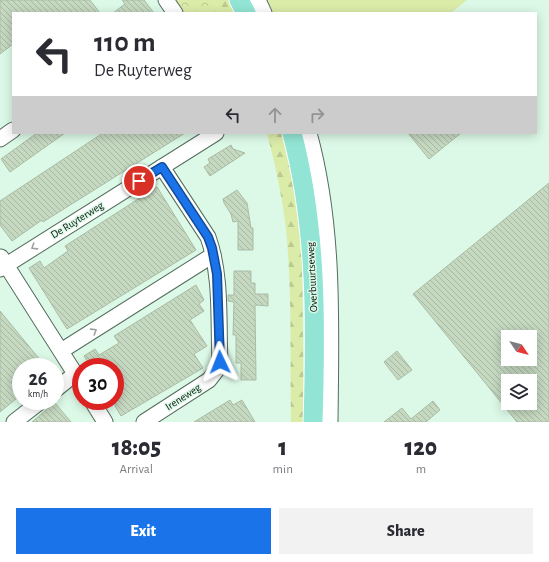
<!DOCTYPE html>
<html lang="en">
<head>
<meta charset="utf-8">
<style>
	body { margin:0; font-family:"Alegreya Sans",sans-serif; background:#f2f2f3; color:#2b2b33; height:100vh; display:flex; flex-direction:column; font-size:15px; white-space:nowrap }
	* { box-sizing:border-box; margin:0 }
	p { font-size:13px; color:#7c7c81 }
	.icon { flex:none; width:22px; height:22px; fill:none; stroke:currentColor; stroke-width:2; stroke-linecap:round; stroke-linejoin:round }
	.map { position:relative; height:422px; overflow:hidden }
	.sheet { display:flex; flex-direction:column; background:#fff; flex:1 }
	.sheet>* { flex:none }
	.banner { position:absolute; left:12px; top:12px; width:525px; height:122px; border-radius:0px; box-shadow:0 2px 10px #0003; background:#fff; color:#2b2b33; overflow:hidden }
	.needle { width:26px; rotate:125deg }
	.controls { position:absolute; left:501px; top:330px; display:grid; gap:8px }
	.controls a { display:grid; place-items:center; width:36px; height:36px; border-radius:0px; background:#fff; box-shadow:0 2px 10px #0003; font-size:20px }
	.speed { position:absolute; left:12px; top:358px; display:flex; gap:8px; font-size:20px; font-weight:700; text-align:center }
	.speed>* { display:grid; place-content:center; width:52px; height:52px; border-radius:50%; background:#fff; box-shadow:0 2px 10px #0003; line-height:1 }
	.speed small { font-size:10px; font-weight:400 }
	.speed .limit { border:6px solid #d22; background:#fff; color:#111 }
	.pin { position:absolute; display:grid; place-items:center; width:34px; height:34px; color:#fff; margin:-17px; border:2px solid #fff; border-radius:50%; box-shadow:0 1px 4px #0007 }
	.me { position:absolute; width:44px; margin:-22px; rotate:358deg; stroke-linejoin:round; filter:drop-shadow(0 0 3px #0008) }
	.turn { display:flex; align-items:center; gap:14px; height:84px; padding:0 16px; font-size:18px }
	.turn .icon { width:52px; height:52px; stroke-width:2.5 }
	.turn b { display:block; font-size:28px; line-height:34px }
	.lanes { display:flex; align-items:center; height:38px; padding:0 16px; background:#0003; justify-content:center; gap:20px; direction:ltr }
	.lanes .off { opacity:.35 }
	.eta { display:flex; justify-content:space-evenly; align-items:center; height:68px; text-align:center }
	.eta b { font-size:24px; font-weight:800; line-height:28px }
	.button { display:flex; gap:8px; margin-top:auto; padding:8px 16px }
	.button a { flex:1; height:46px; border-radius:0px; background:#1a73e8; color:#fff; font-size:16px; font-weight:800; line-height:46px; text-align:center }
	.button a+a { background:#f2f2f3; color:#2b2b33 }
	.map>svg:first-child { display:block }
	.green { fill:#dbeca9 }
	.forest { fill:url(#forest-firs) }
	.park { fill:url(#park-crowns) }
	.building { fill:url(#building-back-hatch); stroke:#aabca5; fill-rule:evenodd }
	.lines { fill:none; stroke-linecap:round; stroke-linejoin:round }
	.minor-casing { stroke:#536c5d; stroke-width:17 }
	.major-casing { stroke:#fff; stroke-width:21 }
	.minor { stroke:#fff; stroke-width:15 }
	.major { stroke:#92e5d4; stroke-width:19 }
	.oneway { stroke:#9da19f }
	.route-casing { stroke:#114b97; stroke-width:10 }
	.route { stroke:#1a73e8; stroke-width:7 }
	.labels { text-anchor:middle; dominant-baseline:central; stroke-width:3; stroke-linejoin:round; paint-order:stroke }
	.street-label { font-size:11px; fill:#0b150f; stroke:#dcf9e7 }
</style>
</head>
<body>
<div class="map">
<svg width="549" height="422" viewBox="0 0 549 422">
	<defs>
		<pattern id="forest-firs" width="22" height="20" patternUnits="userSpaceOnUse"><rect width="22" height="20" fill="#dbeca9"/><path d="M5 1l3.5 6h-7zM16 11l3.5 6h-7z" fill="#bbca90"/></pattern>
		<pattern id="park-crowns" width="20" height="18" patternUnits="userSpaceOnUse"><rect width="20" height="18" fill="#dbeca9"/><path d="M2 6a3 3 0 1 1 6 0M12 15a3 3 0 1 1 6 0" fill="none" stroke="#bbca90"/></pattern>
		<pattern id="building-back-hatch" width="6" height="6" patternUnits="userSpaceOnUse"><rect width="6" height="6" fill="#c5d8c0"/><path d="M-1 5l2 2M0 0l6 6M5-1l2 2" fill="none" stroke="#a8b8a4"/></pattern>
	</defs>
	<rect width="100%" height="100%" fill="#dcf9e7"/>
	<!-- green -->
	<polygon class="green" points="264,0 467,0 451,13 271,13"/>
	<!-- forest -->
	<g class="forest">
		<polygon points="214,0 230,0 237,13 221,13"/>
		<path d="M267,133H282L296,193L302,248L304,422H291C290,361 292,301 287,240C284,204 276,168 267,133Z"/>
	</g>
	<!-- park -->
	<polygon class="park" points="171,0 214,0 221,13 179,13"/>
	<!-- building -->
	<g class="building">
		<polygon points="0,0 90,0 100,13 13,13 13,44 0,54"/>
		<polygon points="122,0 144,0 154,13 113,13 125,4"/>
		<polygon points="37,133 65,133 10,172 1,159"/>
		<polygon points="103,133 185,133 43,222 42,220 12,241 0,225 0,201"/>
		<polygon points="408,133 461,133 429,159"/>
		<polygon points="231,145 233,149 245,153 210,176 204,167 210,163 208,159"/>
		<path d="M549,183V422H517L413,294ZM508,337H530V359H508ZM508,381H530V403H508Z"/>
		<polygon points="157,187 196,250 67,329 29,268 40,261 44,268 68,251 65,246"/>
		<polygon points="237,190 247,203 251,228 253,228 253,250 238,250 238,221 233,222 231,214 224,203 223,199"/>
		<polygon points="234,271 251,271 251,283 255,283 255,294 268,294 268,306 255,305 256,380 241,380 241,363 236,363 236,335 233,335 234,302 228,301 228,295 234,295"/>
		<polygon points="196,285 204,300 199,304 204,311 190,320 207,346 194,354 203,368 121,416 115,406 115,367 91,367 84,356 95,349 99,355 119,343 114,336"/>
		<polygon points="0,311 46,367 21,367 21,374 11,382 21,395 0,412"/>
		<polygon points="397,351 412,370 398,380 384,362"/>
		<polygon points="230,400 233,405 242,400 255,422 194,422"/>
		<polygon points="433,401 440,410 426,422 384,422 402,408 411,419"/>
		<polygon points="55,403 71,422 32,422 45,411"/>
	</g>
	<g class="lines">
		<!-- minor casing -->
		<g class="minor-casing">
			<g id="minor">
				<polyline points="166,0 175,13"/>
				<polyline points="258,0 264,13"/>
				<path d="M309,133C335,227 331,326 330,422"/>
				<polyline points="0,139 13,130"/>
				<polyline points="1,257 81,383"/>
				<polyline points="0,269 216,133"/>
				<polyline points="61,351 213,255"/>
				<polyline points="55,390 75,374"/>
				<polyline points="92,401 105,422"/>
				<polyline points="14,422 41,401"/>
				<path d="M144,422L209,380L216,371L220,362C218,321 222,276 208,237L162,167"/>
			</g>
		</g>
		<!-- major casing -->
		<g class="major-casing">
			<g id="major">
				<polyline points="239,0 246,13"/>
				<path d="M292,133C317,227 316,325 313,422"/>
			</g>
		</g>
		<!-- minor -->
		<use href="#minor" class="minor"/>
		<!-- major -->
		<use href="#major" class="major"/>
	</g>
	<!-- one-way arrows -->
	<defs><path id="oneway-chevron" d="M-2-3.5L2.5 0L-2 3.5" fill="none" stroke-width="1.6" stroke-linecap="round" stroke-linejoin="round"/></defs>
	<g class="oneway">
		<use href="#oneway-chevron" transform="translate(34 247) rotate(148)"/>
		<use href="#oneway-chevron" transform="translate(94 331) rotate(-32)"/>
	</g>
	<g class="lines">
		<!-- route casing -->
		<g class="route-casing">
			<polyline id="route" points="139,181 162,167 208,237 212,248 217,274 220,362"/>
		</g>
		<!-- route -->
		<use href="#route" class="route"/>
	</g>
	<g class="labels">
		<!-- street labels -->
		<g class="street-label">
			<text transform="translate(77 220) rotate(-32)">De Ruyterweg</text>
			<text transform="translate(312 277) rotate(-93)">Overbuurtseweg</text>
			<text transform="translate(183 397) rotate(-33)">Ireneweg</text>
		</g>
	</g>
</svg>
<div class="controls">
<a><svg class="needle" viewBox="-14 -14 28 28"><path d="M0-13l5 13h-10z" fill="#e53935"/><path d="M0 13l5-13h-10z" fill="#7c7c81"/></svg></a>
<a><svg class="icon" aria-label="layers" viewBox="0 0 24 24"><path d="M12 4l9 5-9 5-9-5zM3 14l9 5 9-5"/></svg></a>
</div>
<div class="speed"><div>26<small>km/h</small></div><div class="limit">30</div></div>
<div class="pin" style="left:139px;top:181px;background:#d93025"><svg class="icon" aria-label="arrive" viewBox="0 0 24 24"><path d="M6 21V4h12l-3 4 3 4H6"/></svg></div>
<svg class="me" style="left:220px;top:362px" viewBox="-20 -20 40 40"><path d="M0-17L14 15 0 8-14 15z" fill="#1a73e8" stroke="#fff" stroke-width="4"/></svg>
<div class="banner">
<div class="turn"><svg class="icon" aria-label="left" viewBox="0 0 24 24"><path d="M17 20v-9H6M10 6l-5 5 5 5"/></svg><div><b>110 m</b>De Ruyterweg</div></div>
<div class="lanes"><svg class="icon" aria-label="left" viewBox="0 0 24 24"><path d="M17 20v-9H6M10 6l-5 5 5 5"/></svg><svg class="icon off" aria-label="ahead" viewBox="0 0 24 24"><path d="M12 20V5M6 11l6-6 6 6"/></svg><svg class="icon off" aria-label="right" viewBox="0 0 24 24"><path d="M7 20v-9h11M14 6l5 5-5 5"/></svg></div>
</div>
</div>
<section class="sheet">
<div class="eta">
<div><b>18:05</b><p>Arrival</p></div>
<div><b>1</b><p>min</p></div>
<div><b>120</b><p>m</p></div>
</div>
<div class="button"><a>Exit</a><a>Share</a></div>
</section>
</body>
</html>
